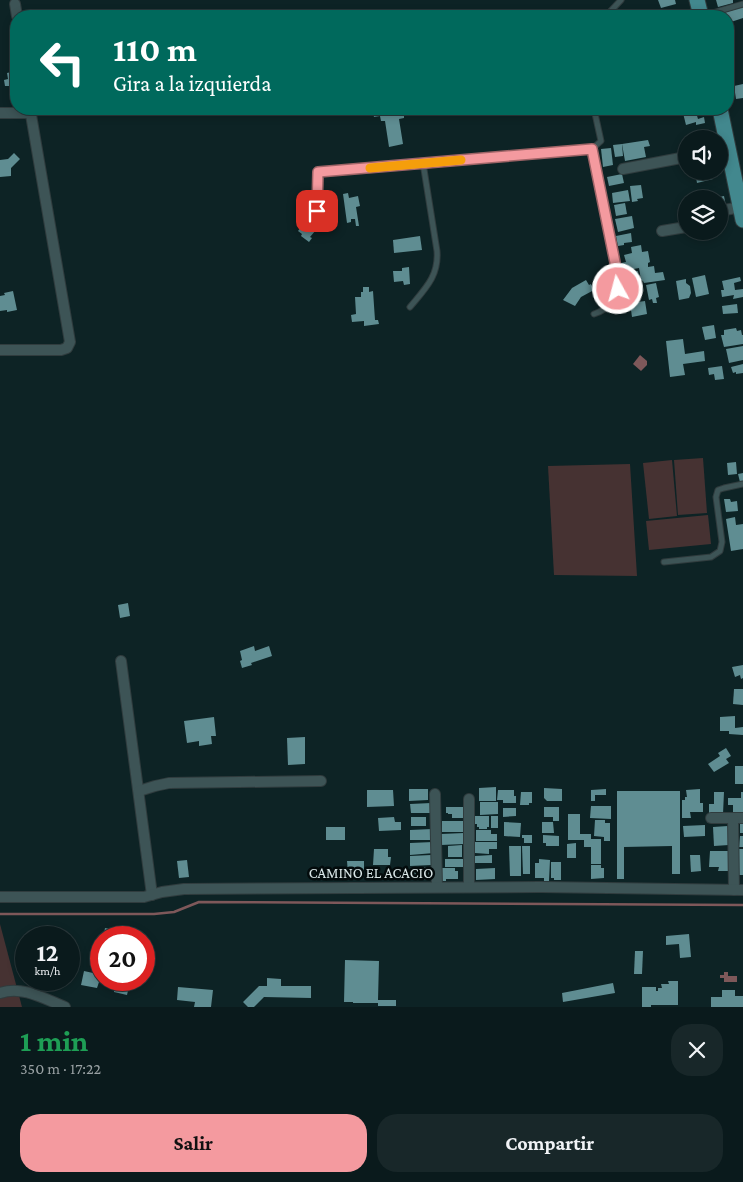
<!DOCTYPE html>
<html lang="es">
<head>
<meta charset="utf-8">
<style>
	body { margin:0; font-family:"Crimson Pro",serif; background:#182729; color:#f1f3f6; height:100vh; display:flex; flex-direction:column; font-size:19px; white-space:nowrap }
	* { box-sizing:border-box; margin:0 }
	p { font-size:16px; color:#99a1a3 }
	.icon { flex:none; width:28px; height:28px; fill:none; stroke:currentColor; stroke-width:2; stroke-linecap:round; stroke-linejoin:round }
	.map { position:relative; height:1007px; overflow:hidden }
	.panel { display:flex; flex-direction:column; background:#0a1a1c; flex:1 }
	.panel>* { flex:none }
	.banner { position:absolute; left:10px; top:10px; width:724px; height:105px; border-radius:20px; box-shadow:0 2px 8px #0003,0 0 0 1px #2a383b; background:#00695c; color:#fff; overflow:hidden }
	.controls { position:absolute; left:678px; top:130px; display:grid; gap:10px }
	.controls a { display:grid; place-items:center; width:50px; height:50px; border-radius:50%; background:#0a1a1c; box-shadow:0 2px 8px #0003,0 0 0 1px #2a383b; font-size:25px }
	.speed { position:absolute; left:15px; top:926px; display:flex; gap:10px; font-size:25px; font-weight:700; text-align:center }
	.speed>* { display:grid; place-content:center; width:65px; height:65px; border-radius:50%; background:#0a1a1c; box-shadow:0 2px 8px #0003,0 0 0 1px #2a383b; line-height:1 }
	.speed small { font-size:12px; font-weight:400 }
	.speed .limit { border:8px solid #d22; background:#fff; color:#111 }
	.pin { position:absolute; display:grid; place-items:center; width:42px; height:42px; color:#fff; margin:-21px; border-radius:10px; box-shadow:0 2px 8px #0006 }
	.me { position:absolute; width:55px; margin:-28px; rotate:353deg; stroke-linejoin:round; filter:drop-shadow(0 0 4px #0008) }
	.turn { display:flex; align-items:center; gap:18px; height:105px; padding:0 20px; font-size:22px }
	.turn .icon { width:65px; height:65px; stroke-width:2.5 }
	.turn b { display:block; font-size:35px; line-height:42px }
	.round { display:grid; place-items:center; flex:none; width:52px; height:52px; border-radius:20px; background:#182729 }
	.head { display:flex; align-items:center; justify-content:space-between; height:85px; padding:0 20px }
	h1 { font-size:30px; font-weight:700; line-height:38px; color:#1e9e55 }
	.cta { display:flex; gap:10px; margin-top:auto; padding:10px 20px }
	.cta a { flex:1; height:58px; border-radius:20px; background:#f49a9f; color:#111; font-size:20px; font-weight:700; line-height:58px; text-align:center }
	.cta a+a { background:#182729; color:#f1f3f6 }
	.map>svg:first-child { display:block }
	.green { fill:#463232 }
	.water { fill:#7e585a }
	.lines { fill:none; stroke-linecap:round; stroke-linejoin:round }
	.stream { stroke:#7e585a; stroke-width:2.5 }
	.building { fill:#5f8d92 }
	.lane-casing { stroke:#303c3e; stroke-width:7 }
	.street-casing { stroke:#303c3e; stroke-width:12 }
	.primary-casing { stroke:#303c3e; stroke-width:17 }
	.lane { stroke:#3d5456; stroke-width:5 }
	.street { stroke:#3d5456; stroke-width:10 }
	.primary { stroke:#42888e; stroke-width:15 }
	.route-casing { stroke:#9f6467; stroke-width:12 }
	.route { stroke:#f49a9f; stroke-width:9 }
	.slow { stroke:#f59e0b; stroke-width:9 }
	.labels { text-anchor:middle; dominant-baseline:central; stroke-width:5; stroke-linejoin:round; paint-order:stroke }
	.street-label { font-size:15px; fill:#d9e6e7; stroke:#030b0c }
</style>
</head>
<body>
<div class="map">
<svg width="743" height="1007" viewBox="0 0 743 1007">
	<rect width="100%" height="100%" fill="#0d2325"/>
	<!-- green -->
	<g class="green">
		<polygon points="703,458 707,513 678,515 674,460"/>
		<polygon points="672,460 677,516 649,519 643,463"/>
		<polygon points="630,464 637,576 554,575 548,466"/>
		<polygon points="708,515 711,544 649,550 646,521"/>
		<polygon points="0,924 22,1007 0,1007"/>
	</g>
	<!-- water -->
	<g class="water">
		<polygon points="640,355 647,361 647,365 641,371 633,364"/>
		<polygon points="724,972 728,972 728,976 737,976 737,982 724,982 724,978 720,978 720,975 724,975"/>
	</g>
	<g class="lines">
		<!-- stream -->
		<polyline class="stream" points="0,914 154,914 174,912 199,902 743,905"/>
	</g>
	<!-- building -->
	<g class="building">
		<polygon points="658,0 675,0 676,4 661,8"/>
		<polygon points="716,0 733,0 733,3 718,7"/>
		<polygon points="743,7 743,18 728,23 734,44 728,46 728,16 713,16"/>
		<polygon points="16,71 16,91 14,92 13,90 10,90 10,86 5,86 4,80 8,79 7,73"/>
		<polygon points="743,84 743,98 736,99 734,86"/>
		<polygon points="372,109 429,109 430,110 414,113 414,114 404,116 404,118 399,119 403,144 389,147 385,121 381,121 380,116 374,117"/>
		<polygon points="678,109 695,109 698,119 704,117 705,123 696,125 696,122 686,125 683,113 679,114"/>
		<polygon points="648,140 650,146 644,147 646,157 625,161 622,144"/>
		<polygon points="622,144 623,156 615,157 613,145"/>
		<polygon points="611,148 613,165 603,167 601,149"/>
		<polygon points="14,153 20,159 11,168 11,176 0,177 0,160 8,159"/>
		<polygon points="695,171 717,171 718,176 713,177 713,179 697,183"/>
		<polygon points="622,174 624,183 609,186 607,177"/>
		<polygon points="641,185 643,198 637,199 638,201 632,202 630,186"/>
		<polygon points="628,190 630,201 613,203 612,193"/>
		<polygon points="348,193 349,198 358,196 360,206 356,207 359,226 356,226 355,219 351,219 351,222 347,223 343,194"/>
		<polygon points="724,196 726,206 719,208 719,197"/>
		<polygon points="625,203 627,214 616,216 614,205"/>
		<polygon points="632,216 634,228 618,232 615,219"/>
		<polygon points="306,220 313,225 311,227 316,230 310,237 312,238 309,242 301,236 302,234 298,231"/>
		<polygon points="631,233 632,242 624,243 624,245 618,246 616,236"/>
		<polygon points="420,236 422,250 394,253 393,240"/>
		<polygon points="641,245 642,252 648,251 650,262 648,263 648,267 654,266 655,273 663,272 665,280 644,283 643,281 641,280 639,268 623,271 621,263 626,262 624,255 632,253 631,247"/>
		<polygon points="409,267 410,284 404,285 403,281 394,282 393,271 402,271 402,268"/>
		<polygon points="638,271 639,278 637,278 637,280 635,280 635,282 625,283 624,273"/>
		<polygon points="705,275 709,294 696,297 692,278"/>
		<polygon points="740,277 741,281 734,283 735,290 743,289 743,297 733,299 734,295 722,297 721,290 724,290 722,281"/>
		<polygon points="686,279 686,283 690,286 691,293 689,298 679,300 676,281"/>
		<polygon points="586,280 589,285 591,284 594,290 581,297 575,306 563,300 572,288"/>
		<polygon points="640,283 641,289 637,290 639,299 627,300 625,285"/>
		<polygon points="656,283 659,297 656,298 657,303 653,303 652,299 649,300 646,285"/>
		<polygon points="363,287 369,287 369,292 373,291 375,320 378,320 379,324 364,326 364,321 352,322 351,315 356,314 355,297 361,297 361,292 363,292"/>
		<polygon points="13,291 17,310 7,312 7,310 0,311 0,296 5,295 4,293"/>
		<polygon points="645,301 647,314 632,317 630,303"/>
		<polygon points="737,304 738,313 723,314 722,306"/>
		<polygon points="714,325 716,338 705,340 702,327"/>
		<polygon points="736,328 737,331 741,330 742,335 743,335 743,344 724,347 721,335 724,335 724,330"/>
		<polygon points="683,339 685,354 704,351 705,361 683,364 685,375 670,377 666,341"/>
		<polygon points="743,346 743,360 729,363 726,349"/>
		<polygon points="743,364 743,373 736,374 736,372 733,373 731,367"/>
		<polygon points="722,366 724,379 715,380 714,374 709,375 708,368"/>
		<polygon points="736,462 737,474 728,475 727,463"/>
		<polygon points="743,473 743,481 740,482 738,474"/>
		<polygon points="724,499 730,499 731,502 737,501 738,511 726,512"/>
		<polygon points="735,517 736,525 743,524 743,549 731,551 726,519"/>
		<polygon points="128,603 130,616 120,618 118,605"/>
		<polygon points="254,646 255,651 269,646 272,656 251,663 252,665 242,668 240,661 242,660 240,651"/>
		<polygon points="743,665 743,678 741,679 740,675 735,677 732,667"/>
		<polygon points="734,689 743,689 743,705 733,704"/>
		<polygon points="735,716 735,728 743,727 743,735 729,734 729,731 720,731 720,717"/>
		<polygon points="214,717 216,736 211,736 212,744 199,746 199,741 187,743 184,721"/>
		<polygon points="305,737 305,764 288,765 287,738"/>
		<polygon points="726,748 731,756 726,759 729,763 714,772 708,764 720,756 718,753"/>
		<rect x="735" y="766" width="8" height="18"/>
		<polygon points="496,787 496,801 479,801 479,788"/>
		<polygon points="544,788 562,789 562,801 547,801 544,798"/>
		<polygon points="409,789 428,789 428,800 409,801"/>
		<polygon points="606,789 606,795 595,795 595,801 591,801 591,790"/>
		<polygon points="700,789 700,803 703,803 703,812 690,812 691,818 682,818 682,800 685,800 685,797 687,797 686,790"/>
		<polygon points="367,790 393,790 394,806 367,807"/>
		<polygon points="498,790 514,790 514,796 516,796 516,803 503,803 503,800 497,800"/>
		<polygon points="617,791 680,791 680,874 672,874 672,846 624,847 624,879 617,879"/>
		<polygon points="521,792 532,792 532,803 529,803 529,805 520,805"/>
		<polygon points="714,792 724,792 723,814 709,813 709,804 714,804"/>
		<polygon points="741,792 743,792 743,812 733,812 733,805 728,805 728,798 741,798"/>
		<polygon points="480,802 498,802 498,814 480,815"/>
		<polygon points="431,803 431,813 411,813 410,804"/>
		<polygon points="591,806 611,806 611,819 590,818"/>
		<polygon points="446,807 463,807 463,818 452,818 452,814 448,814 448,813 446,813"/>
		<polygon points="544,807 559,807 559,821 553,821 553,817 544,817"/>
		<polygon points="503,808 516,808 516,816 503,817"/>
		<polygon points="568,814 580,814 580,834 591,834 591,839 601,839 601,864 591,864 591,847 584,847 584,840 568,840"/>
		<polygon points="473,816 489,816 489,827 487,827 487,829 479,829 479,827 477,827 477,824 473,824"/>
		<rect x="491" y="816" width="7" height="12"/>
		<polygon points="394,817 395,822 401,822 401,830 379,831 378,818"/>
		<rect x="411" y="817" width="15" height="9"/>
		<polygon points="595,820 605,820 605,823 610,823 610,841 604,841 604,837 594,836"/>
		<rect x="442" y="821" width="24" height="11"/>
		<polygon points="740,821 743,822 743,833 740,833"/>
		<polygon points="504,822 521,823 520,837 504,836"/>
		<polygon points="542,822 553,822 554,833 542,833"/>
		<polygon points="705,825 705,836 684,837 683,826"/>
		<polygon points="728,826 729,845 714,846 713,827"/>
		<rect x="326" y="827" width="19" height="13"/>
		<polygon points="432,829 433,840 410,840 410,830"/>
		<polygon points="476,830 491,830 491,834 497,834 497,841 476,841"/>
		<polygon points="464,833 464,844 441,845 441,834"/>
		<polygon points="522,835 532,835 532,843 524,843 524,838 522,838"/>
		<polygon points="543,835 559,836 559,846 546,846 546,843 543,843"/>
		<polygon points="740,836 743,836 743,847 739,847"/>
		<polygon points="433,842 434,853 410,855 410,843"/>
		<polygon points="473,842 497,842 497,849 489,849 489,854 475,853 475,849 473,849"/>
		<polygon points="576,843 576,858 567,858 567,844"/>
		<polygon points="462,845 462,857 448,857 448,846"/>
		<polygon points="509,846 521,846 521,876 510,876"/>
		<polygon points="522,846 530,846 530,874 523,874"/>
		<polygon points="374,849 388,849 388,857 391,857 390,865 373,865"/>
		<rect x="739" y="849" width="4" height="26"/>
		<polygon points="710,851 729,851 729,871 718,871 719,867 709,867"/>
		<polygon points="431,855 431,865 410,866 410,856"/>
		<polygon points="492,855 492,863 475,863 475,856"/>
		<polygon points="690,855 700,855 701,871 691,872"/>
		<rect x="445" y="859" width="19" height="8"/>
		<polygon points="539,859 550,860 549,881 544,881 544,878 535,878 535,863 539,863"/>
		<polygon points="187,860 189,877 179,878 177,861"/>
		<polygon points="347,861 364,861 364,873 348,873"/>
		<polygon points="551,862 561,862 561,880 554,880 554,878 551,878"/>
		<polygon points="591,865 601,865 601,868 604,868 604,878 591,879"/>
		<polygon points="433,867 433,879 413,880 412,868"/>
		<polygon points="441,868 455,868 455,871 458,871 458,879 446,879 446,881 442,881"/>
		<polygon points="495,868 495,879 476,880 476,869"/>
		<polygon points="105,928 125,932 124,938 103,938"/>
		<polygon points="689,934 691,957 680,958 679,944 666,945 666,936"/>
		<polygon points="635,951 643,951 642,974 634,974"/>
		<polygon points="345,960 379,961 378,1000 396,1000 396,1006 378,1006 378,1003 353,1003 353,1002 344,1002"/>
		<polygon points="94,967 101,968 101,980 123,980 130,982 127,995 114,992 115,986 99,982 97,988 81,985 84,971 93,973"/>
		<polygon points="267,978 281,979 281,986 311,986 311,998 264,997 254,1007 248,1007 243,1002 259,986 267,986"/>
		<polygon points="668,981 678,981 678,1005 651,1005 651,1007 642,1007 642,987 656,987 656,991 658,991 658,988 662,988 661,984 669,984"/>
		<polygon points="613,983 615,993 563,1002 562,993"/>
		<polygon points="178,987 213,990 211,1007 194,1007 195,1002 177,1000"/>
		<polygon points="722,990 735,990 735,996 743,996 743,1007 711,1007 711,997 722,997"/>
	</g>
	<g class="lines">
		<!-- lane casing -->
		<g class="lane-casing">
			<g id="lane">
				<polyline points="606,16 621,0"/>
				<polyline points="702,16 743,4"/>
				<polyline points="317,211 318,172 592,149"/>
				<path d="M410,307C425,289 439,276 437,251L423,163"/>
				<path d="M594,314C609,309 618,298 619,282L592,149L601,141L594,109"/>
				<polyline points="664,562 711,557 720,551 722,542 716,497 718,490 724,488 743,484"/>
			</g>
		</g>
		<!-- street casing -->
		<g class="street-casing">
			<g id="street">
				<polyline points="15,4 17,16"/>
				<polyline points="0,113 30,113"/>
				<polyline points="623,169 686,157"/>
				<polyline points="719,211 741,207"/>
				<polyline points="662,231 686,227"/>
				<polyline points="0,350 61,350 67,348 70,342 30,109"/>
				<polyline points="121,661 152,895"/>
				<polyline points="139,791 155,786 169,783 321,781"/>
				<polyline points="435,794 437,887"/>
				<polyline points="469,799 469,887"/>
				<polyline points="711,818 743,818"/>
				<polyline points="733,818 734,890"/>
				<polyline points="0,897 144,897 162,892 184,889 540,887 743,890"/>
				<path d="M0,993C22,985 45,999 65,1007"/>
			</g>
		</g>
		<!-- primary casing -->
		<g class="primary-casing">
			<g id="primary">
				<polyline points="697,0 701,16"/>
				<polyline points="720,109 743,220"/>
			</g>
		</g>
		<!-- lane -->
		<use href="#lane" class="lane"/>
		<!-- street -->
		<use href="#street" class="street"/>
		<!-- primary -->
		<use href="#primary" class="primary"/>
	</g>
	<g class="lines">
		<!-- route casing -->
		<g class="route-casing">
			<polyline id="route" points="317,211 318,172 592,149 619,282 618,289"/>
		</g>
		<!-- route -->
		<use href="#route" class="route"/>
		<!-- slow -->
		<polyline class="slow" points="370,168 461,160"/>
	</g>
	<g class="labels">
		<!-- street labels -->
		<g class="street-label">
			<text x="371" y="873">CAMINO EL ACACIO</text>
		</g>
	</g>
</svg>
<div class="controls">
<a><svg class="icon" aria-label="sound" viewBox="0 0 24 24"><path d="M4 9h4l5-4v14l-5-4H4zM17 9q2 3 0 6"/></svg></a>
<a><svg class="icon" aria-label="layers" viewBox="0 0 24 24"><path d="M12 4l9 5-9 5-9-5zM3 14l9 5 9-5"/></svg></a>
</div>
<div class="speed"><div>12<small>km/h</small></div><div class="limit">20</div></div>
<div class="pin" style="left:317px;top:211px;background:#d93025"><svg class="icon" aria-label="arrive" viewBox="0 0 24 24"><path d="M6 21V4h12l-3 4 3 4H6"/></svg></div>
<svg class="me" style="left:618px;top:289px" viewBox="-20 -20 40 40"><circle r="17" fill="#f49a9f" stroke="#fff" stroke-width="3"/><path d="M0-11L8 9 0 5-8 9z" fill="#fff"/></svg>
<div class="banner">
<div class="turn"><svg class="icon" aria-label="left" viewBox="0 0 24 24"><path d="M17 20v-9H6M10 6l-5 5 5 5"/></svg><div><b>110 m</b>Gira a la izquierda</div></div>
</div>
</div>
<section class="panel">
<div class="head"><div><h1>1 min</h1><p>350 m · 17:22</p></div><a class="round"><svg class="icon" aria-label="close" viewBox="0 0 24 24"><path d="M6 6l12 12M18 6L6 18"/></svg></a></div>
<div class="cta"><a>Salir</a><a>Compartir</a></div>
</section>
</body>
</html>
